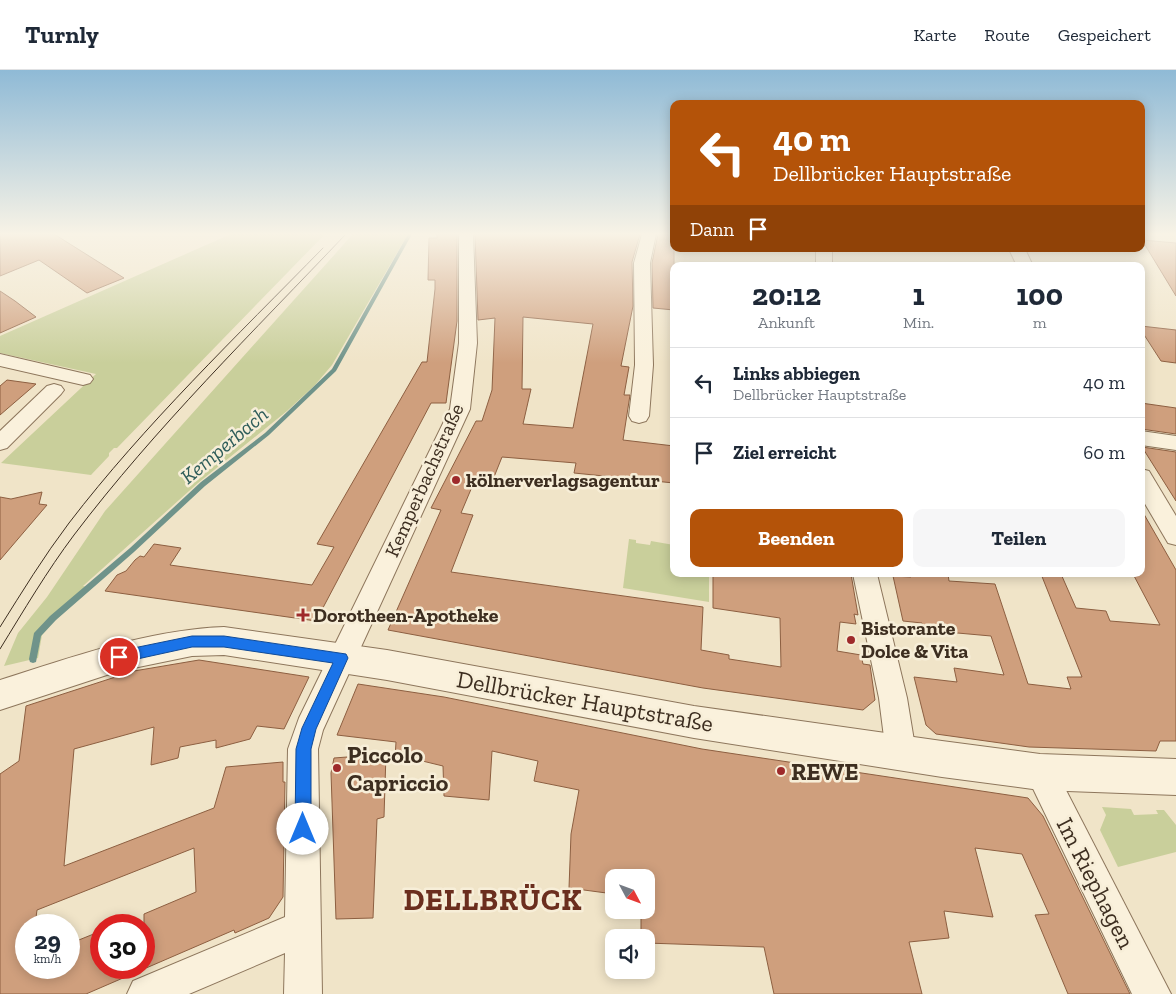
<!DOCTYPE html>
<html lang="de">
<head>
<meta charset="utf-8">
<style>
	body { margin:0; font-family:"Zilla Slab",serif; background:#f6f6f7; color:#1f2937; height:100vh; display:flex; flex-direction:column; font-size:19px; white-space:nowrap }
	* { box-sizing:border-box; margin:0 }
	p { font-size:16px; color:#747a83 }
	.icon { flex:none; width:28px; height:28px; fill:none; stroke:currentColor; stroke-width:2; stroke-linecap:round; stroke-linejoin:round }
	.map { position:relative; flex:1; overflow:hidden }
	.sheet { position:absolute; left:670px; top:192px; width:475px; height:315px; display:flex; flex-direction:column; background:#fff; border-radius:10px; box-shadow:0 2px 12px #0003 }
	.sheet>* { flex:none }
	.hud { position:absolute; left:670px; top:30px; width:475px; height:152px; border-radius:10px; box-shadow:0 2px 12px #0003; background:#b45309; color:#fff; overflow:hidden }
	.needle { width:32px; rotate:131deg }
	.controls { position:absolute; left:605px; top:799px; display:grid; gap:10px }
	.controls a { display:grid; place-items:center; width:50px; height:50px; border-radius:10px; background:#fff; box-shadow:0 2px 12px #0003; font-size:25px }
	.speed { position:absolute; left:15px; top:844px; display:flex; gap:10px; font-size:25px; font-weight:700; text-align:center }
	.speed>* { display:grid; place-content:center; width:65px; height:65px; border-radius:50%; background:#fff; box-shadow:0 2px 12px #0003; line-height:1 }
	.speed small { font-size:12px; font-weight:400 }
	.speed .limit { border:8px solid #d22; background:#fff; color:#111 }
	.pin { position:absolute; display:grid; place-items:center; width:42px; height:42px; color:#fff; margin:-21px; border:2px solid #fff; border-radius:50%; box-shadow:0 1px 5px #0007 }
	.me { position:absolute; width:55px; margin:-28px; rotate:0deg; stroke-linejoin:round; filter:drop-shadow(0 0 4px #0008) }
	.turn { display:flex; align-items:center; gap:18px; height:105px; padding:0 20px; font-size:22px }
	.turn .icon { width:65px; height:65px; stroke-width:2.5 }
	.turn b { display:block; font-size:35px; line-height:42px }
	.then { display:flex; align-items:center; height:48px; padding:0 20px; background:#0003; gap:10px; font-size:19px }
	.eta { display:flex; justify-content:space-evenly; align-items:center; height:85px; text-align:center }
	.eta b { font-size:30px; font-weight:700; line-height:35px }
	.cta { display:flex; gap:10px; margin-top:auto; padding:10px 20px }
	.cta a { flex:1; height:58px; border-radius:10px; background:#b45309; color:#fff; font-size:20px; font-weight:700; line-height:58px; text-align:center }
	.cta a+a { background:#f6f6f7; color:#1f2937 }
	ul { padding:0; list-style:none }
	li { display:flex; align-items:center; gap:15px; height:70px; padding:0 20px; border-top:1px solid #e0e1e3 }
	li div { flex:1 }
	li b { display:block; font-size:19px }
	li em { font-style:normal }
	header { display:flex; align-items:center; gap:30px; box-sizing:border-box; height:70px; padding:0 25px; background:#fff; border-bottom:1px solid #e0e1e3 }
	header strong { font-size:24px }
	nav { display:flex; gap:28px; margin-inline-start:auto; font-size:18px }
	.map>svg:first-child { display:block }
	.green { fill:#c9cf9b }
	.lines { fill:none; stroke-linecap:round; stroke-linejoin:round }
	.stream { fill:#6f938a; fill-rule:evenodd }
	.building { fill:#cf9f7d; stroke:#8d5f41; fill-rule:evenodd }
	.minor-casing { stroke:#8d765c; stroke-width:2 }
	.tertiary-casing { stroke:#8d765c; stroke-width:2 }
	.minor { fill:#faf1dc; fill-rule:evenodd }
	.tertiary { fill:#faf1dc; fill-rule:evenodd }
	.tram { stroke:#3d2e20; stroke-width:1 }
	.route { fill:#1a73e8; stroke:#114b97 }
	.poi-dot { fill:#9e2a2b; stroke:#f7eed8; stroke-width:2 }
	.labels { text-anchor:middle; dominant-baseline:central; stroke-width:5; stroke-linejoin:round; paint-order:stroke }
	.street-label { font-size:20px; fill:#3d2e20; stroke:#f7eed8 }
	.poi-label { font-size:20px; font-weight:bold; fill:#3d2e20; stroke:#f7eed8; text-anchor:start }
	.water-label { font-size:21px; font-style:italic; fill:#2f5d5a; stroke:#f7eed8 }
	.near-street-label { font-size:24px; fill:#3d2e20; stroke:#f7eed8 }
	.near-poi-label { font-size:24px; font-weight:bold; fill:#3d2e20; stroke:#f7eed8; text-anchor:start }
	.near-district-label { font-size:30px; font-weight:bold; letter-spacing:1px; fill:#6b2e1e; stroke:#f7eed8 }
</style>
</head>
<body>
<header>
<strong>Turnly</strong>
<nav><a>Karte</a><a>Route</a><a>Gespeichert</a></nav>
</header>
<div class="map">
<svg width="1176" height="924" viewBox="0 0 1176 924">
	<rect width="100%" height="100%" fill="#f0e4c8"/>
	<!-- green -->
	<g class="green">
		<polygon points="231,164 325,164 117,378 114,378 109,383 109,386 91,405 1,393 96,304 0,283 0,266"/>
		<polygon points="353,164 408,164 332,295 315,315 287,341 198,413 83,516 92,518 56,549 42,565 38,588 4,596 18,563 47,527 105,441"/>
		<polygon points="629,469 636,470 636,473 650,475 651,471 674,475 674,504 709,504 709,532 623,518"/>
		<polygon points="1102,737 1131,739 1134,745 1158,744 1156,740 1164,740 1176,755 1176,782 1118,797 1100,760 1106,745"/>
	</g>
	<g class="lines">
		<!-- stream -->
		<polygon class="stream" points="408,164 412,164 336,301 269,365 205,416 134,482 56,550 41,566 36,592 33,593 30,592 29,589 34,563 50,546 130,478 201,412 265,363 332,299"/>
	</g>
	<!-- building -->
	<g class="building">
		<polygon points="0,164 54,164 124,208 87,223 39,190 0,206"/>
		<polygon points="437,164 457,164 457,251 446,333 431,333 316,551 105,521 117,505 126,501 135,490 140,486 144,487 154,474 181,478 170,495 312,515 334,477 317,474 422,292 427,292 435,219 435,210 428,210 429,168 437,168"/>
		<path d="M475,164H640L632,192L633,236L621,296L629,297L624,325H630L623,370L674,376V413L574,403L576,393L502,387L494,407L477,405L461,443L473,445L451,502L703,537L701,580L729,585V589L781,597L780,548L713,538V504H851L858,545L854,544L856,554L840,552L837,581L861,585L863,594L870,595L875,630L863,640L703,618L388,560L441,440L431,438L476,351H482L492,320L495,248L478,250ZM523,247L593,254L573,358L523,354L531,319H522Z"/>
		<polygon points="658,164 674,164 674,240 653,238 652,193"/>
		<polygon points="1142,170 1176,173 1176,226"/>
		<polygon points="0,221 15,231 36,247 0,263"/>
		<polygon points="1141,256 1176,260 1176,293 1161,291 1141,260"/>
		<polygon points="7,310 36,314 0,345 0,316"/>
		<polygon points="1141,333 1176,338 1176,364 1141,359"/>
		<polygon points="1142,377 1176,382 1176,431"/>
		<polygon points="42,422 39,434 47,435 0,490 0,427 11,429"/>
		<polygon points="1141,439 1176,500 1176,671 1160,671 1156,681 1029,677 936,664 926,655 914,607 957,612 954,598 1004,605 991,566 924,560 922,553 903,551 893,506 911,507 910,504 948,504 949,511 995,514 1028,614 1071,619 1067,607 1082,607 1041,504 1061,504 1076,538 1106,541 1110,551 1160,555 1133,504 1141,504"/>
		<path d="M199,590L309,607L284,659L257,656L250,669L216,678V670L180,677L178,688L151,695L154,657L74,679L64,796L214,738L226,697L283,692V712H285L283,827L269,848L235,863L234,860L86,924H0V704L19,691L26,636L134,601ZM194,778L196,822L144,844V898H101V861L69,874V898H26V855H35L37,840Z"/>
		<polygon points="358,614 444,627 702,679 1028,728 1043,746 1130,924 1068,924 1035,845 1049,844 1022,784 975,778 993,847 944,841 949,868 909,872 922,924 774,924 764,877 646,873 646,868 641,868 641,840 646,840 646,808 614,808 614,824 569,818 571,764 579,720 534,711 538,691 492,681 489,730 444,726 443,696 406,687 395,688 396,672 337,665"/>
		<polygon points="386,684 384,747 377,749 373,848 336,849 331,703 334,688"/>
	</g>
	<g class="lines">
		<!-- minor casing -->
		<g class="minor-casing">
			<g id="minor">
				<polygon points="459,164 473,164 477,273 470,339 323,660 318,679 322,924 284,924 285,883 189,924 127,924 133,911 285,847 288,679 299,648 450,339 459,273"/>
				<polygon points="642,164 656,164 650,193 653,295 649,346 646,351 639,353 632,351 629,346 635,295 634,193"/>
				<rect x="816" y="179" width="16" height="17"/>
				<polygon points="1009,179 1025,179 1033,196 1017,196"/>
				<polygon points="0,284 90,305 93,309 90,313 83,315 0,296"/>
				<polygon points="54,314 61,316 64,320 61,324 7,378 0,380 0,361 47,316"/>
				<polygon points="1141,361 1176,366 1176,380 1141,375"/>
				<polygon points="1141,399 1149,401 1176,446 1176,475 1168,473 1141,427"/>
				<polygon points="853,504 877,504 907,628 916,683 912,694 901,698 890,694 886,683 879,628"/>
				<polygon points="1040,687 1051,691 1171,924 1132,924 1025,702 1029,691"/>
			</g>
		</g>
		<!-- tertiary casing -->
		<g class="tertiary-casing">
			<path id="tertiary" d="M224,557L387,580L694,636L942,671L1040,684L1176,689V725L1040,720L942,707L694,668L387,610L224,585L192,586L119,601L0,640V610C73,587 147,560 224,557Z"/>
		</g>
		<!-- minor -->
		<use href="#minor" class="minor"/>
		<!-- tertiary -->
		<use href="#tertiary" class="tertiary"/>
		<!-- tram -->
		<g class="tram">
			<path d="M0,557C22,522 44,486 69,453C145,354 236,267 323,178"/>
			<path d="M0,579C24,540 47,501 74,465C156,357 253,262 346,164"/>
		</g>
	</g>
	<!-- sky -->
	<linearGradient id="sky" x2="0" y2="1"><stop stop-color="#8fbad6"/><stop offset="0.56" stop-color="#f8f3e6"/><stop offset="1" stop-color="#f8f3e6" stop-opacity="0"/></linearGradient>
	<rect width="1176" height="293" fill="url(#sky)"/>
	<!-- route -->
	<polygon class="route" points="192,566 224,566 346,584 348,588 316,659 311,679 311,759 308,765 303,767 297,765 295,759 296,679 302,658 333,593 224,577 192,577 119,593 114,591 112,587 114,583 119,581"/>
	<!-- markers -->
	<g class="poi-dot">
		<circle cx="456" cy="410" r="5"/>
		<path d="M300.5 537.5h5v5h5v5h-5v5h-5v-5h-5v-5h5z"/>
		<circle cx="851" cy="570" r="5"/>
		<circle cx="337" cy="698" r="5"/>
		<circle cx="781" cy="701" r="5"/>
	</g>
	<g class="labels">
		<!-- street labels -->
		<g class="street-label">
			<text transform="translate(424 410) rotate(-66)">Kemperbachstraße</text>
		</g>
		<!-- poi labels -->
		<g class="poi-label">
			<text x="466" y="410">kölnerverlagsagentur</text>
			<text x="313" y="545">Dorotheen-Apotheke</text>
			<text x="861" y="558">Bistorante<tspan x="861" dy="23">Dolce &amp; Vita</tspan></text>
		</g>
		<!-- water labels -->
		<g class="water-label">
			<text transform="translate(224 375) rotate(-40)">Kemperbach</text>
		</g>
		<!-- near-street labels -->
		<g class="near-street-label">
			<text transform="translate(585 631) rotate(10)">Dellbrücker Hauptstraße</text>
			<text transform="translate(1096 813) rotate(63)">Im Riephagen</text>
		</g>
		<!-- near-poi labels -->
		<g class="near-poi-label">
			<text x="347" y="684">Piccolo<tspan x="347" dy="28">Capriccio</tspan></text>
			<text x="791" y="701">REWE</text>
		</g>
		<!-- near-district labels -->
		<g class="near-district-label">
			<text x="493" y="830">DELLBRÜCK</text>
		</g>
	</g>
</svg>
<div class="controls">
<a><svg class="needle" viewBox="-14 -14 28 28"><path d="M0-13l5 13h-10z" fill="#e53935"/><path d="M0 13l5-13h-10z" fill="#747a83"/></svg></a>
<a><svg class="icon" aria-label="sound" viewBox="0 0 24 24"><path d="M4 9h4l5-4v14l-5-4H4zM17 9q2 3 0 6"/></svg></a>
</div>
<div class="speed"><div>29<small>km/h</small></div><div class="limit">30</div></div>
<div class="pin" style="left:119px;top:587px;background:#d93025"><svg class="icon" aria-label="arrive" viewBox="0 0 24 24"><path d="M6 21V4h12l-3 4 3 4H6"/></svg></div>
<svg class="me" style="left:303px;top:759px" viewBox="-20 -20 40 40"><circle r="19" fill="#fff"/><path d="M0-13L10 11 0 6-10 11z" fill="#1a73e8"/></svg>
<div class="hud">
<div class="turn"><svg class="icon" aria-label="left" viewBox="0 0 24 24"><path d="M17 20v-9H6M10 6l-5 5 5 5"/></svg><div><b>40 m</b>Dellbrücker Hauptstraße</div></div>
<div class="then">Dann<svg class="icon" aria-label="arrive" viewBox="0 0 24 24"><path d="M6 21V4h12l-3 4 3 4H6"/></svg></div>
</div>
<section class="sheet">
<div class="eta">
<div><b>20:12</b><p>Ankunft</p></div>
<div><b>1</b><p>Min.</p></div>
<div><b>100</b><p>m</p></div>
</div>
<ul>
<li><svg class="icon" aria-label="left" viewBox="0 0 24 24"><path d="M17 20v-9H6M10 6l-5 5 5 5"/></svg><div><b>Links abbiegen</b><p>Dellbrücker Hauptstraße</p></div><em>40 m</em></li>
<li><svg class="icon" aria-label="arrive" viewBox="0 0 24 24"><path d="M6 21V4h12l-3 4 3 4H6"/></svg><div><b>Ziel erreicht</b></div><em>60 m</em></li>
</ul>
<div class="cta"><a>Beenden</a><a>Teilen</a></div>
</section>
</div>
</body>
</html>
